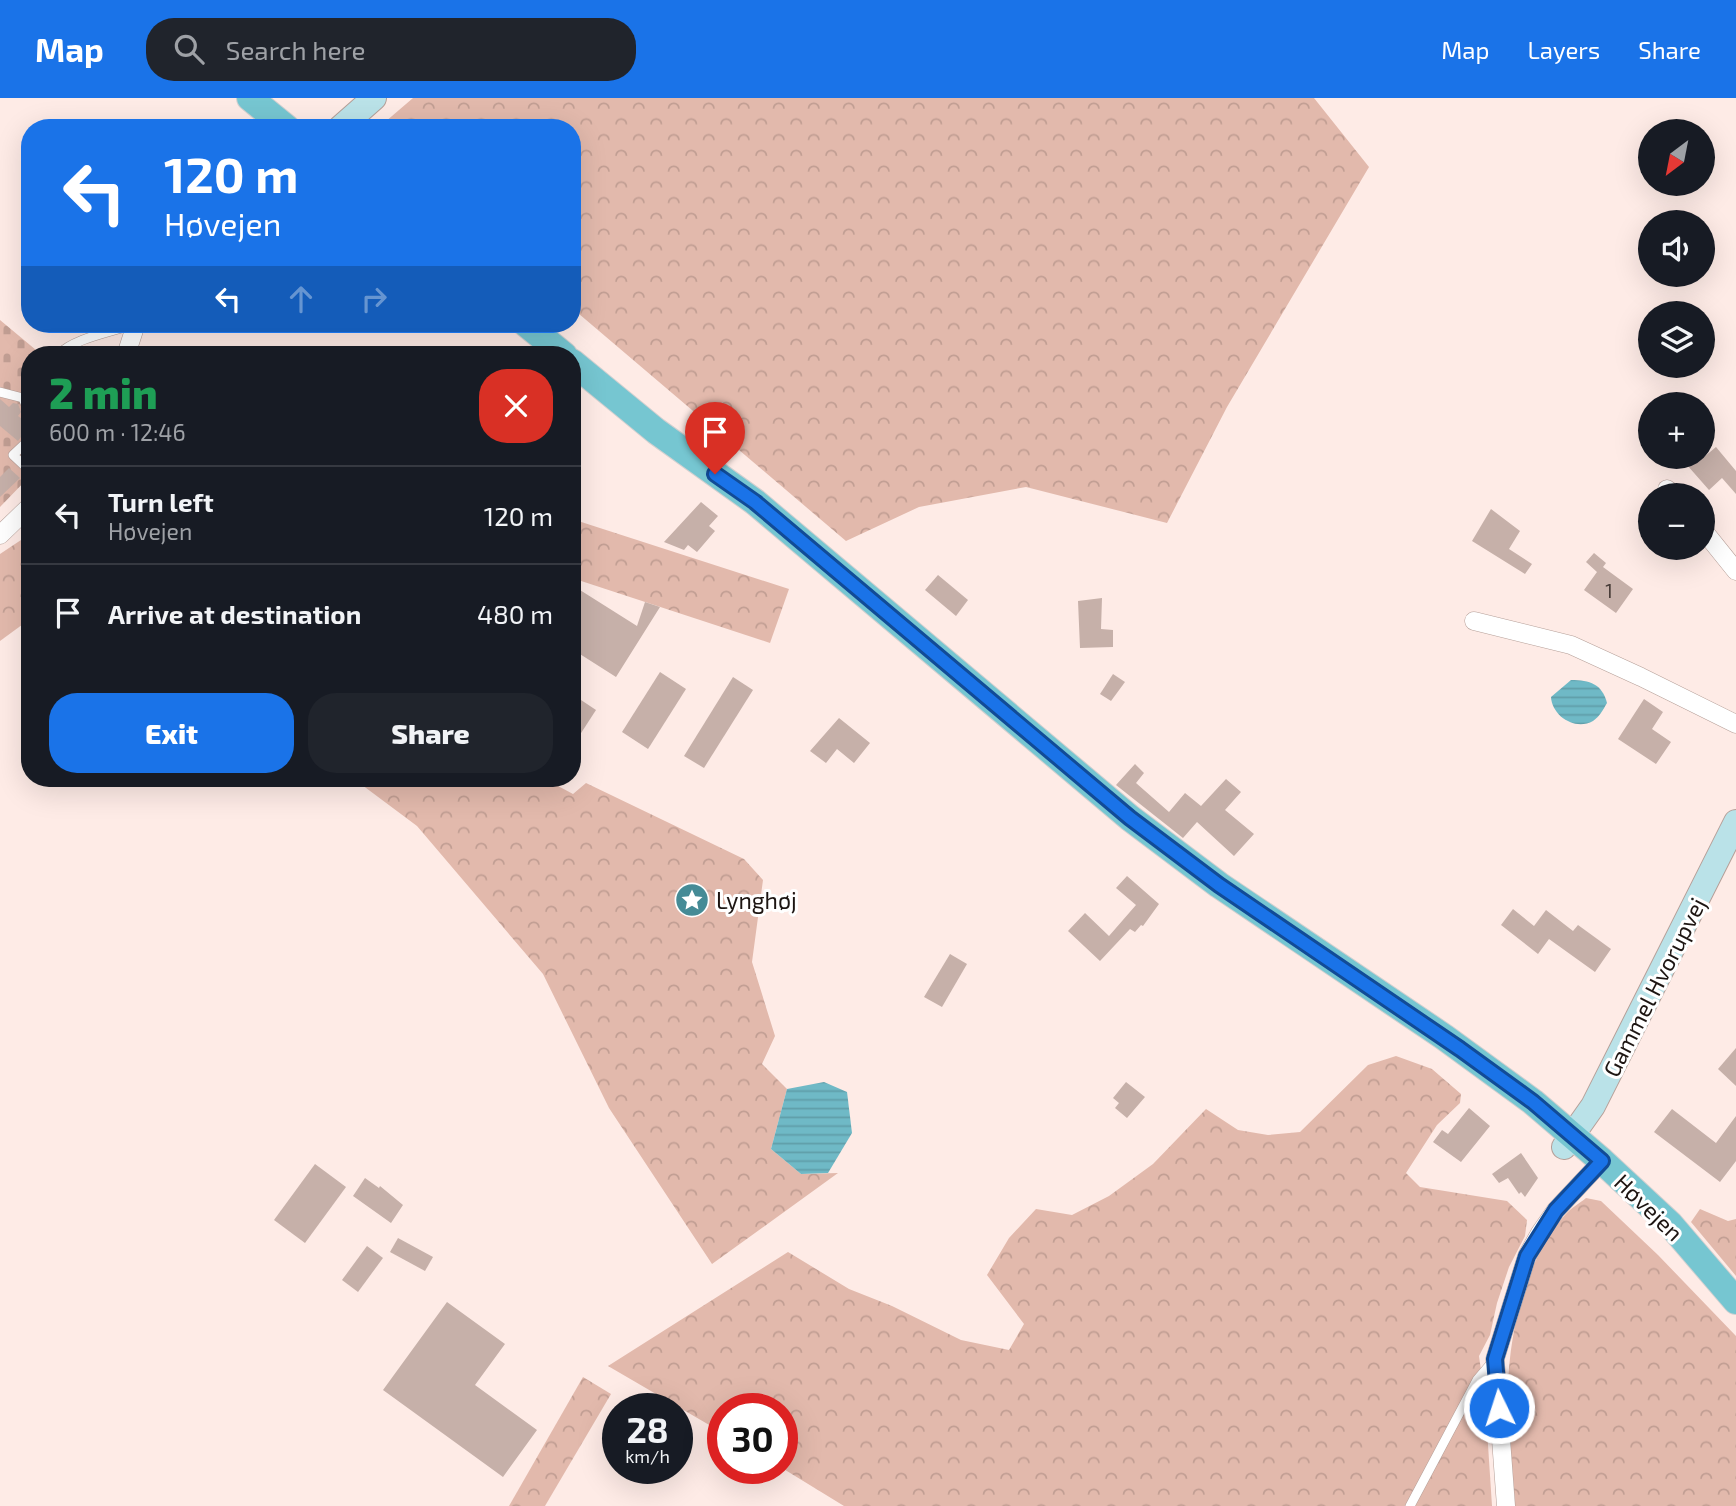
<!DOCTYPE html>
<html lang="en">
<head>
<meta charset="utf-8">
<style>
	body { margin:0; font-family:"Exo 2",sans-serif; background:#20242c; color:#f1f3f6; height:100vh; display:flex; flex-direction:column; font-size:26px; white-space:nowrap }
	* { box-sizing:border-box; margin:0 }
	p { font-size:23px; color:#9ea1a6 }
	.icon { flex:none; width:38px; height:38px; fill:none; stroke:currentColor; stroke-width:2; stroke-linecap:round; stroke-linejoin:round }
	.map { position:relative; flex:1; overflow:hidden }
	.side { position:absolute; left:21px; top:248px; width:560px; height:441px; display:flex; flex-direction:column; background:#171b24; border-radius:28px; box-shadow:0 7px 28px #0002 }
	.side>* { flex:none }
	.hud { position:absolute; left:21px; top:21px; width:560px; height:214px; border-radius:28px; box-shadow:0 7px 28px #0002; background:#1a73e8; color:#fff; overflow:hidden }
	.needle { width:46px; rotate:212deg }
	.buttons { position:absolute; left:1638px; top:21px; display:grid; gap:14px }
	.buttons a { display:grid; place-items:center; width:77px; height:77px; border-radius:50%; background:#171b24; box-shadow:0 7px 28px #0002; font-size:35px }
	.speed { position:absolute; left:602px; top:1295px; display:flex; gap:14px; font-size:35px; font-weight:700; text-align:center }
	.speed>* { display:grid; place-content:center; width:91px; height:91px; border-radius:50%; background:#171b24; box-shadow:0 7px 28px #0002; line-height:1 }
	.speed small { font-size:18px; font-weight:400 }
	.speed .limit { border:10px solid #d22; background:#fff; color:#111 }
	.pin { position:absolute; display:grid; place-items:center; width:60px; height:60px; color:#fff; margin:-72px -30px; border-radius:50% 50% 50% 0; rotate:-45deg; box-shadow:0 0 7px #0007 }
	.pin .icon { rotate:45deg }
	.me { position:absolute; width:77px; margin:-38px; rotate:356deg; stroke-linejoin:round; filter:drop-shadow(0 0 5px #0008) }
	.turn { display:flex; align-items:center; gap:24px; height:147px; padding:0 28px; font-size:32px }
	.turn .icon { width:91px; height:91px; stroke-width:2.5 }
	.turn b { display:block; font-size:49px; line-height:60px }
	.lanes { display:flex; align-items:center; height:66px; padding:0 28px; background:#0003; justify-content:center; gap:35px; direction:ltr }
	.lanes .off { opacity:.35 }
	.round { display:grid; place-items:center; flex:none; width:74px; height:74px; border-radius:28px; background:#20242c }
	.headline { display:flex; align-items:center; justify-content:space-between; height:119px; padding:0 28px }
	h1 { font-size:42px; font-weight:800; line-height:52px; color:#1e9e55 }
	.primary-button { display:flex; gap:14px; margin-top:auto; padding:14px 28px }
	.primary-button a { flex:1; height:80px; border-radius:28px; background:#1a73e8; color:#fff; font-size:28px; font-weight:800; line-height:80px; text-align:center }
	.primary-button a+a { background:#20242c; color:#f1f3f6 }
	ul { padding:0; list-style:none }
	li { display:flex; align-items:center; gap:21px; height:98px; padding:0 28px; border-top:2px solid #363941 }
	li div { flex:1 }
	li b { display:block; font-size:26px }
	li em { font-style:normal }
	header { display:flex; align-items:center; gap:42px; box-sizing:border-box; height:98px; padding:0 35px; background:#1a73e8; color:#fff }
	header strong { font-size:33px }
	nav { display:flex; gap:38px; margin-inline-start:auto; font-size:24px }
	.search { width:490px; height:63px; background:#20242c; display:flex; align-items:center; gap:18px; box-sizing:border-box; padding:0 24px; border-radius:28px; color:#9ea1a6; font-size:26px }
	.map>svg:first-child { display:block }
	.forest { fill:url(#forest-crowns) }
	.cemetery { fill:url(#cemetery-stones) }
	.water { fill:url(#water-rules) }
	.building { fill:#c6b0a9 }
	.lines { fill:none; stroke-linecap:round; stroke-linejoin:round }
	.lane-casing { stroke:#b59f98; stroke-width:10 }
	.street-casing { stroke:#b59f98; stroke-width:19 }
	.secondary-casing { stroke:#b59f98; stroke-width:26 }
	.primary-casing { stroke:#d2d0d0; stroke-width:28 }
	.lane { stroke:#fff; stroke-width:9 }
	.street { stroke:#fff; stroke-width:18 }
	.secondary { stroke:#bae2e8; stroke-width:24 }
	.primary { stroke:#76c6d1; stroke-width:26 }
	.route-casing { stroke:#114b97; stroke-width:18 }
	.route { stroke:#1a73e8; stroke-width:12 }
	.labels { text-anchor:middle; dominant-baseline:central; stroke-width:6; stroke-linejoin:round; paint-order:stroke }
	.number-label { font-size:19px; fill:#473c38 }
	.poi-label { font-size:23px; fill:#1d1512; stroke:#fff; text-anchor:start }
	.street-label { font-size:23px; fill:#1d1512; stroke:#fff }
</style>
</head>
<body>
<header>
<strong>Map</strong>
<div class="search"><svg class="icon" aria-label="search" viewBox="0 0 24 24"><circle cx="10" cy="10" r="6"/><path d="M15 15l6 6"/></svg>Search here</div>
<nav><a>Map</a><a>Layers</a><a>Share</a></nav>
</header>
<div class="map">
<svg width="1736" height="1408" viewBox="0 0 1736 1408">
	<defs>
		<pattern id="forest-crowns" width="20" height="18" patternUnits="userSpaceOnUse" patternTransform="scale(1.75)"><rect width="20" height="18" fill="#e2b9ac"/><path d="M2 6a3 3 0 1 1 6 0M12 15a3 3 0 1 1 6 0" fill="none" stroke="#c19e93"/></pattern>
		<pattern id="cemetery-stones" width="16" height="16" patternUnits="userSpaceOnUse" patternTransform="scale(1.75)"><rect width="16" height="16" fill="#e2b9ac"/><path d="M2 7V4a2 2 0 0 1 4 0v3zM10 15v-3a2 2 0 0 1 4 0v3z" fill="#c19e93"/></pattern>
		<pattern id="water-rules" width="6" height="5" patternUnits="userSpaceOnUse" patternTransform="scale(1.75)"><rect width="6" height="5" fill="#6fb9c6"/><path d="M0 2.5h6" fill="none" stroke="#609ea9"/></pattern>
	</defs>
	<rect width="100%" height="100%" fill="#feebe6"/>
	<!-- forest -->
	<g class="forest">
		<polygon points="413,0 1314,0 1369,69 1227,309 1167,425 1026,389 919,409 846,443 572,210 572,30 378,30"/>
		<polygon points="572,421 789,491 770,545 572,480"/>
		<polygon points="30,436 30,521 0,543 0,456"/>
		<polygon points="354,681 545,681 573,696 586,685 744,761 763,782 752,864 775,938 762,966 787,991 771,1051 801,1076 838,1075 712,1166 609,1010 543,876 417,728"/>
		<polygon points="1396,958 1432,971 1461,996 1460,1005 1437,1027 1406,1075 1420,1089 1507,1103 1527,1122 1525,1138 1509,1169 1497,1205 1490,1237 1479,1258 1485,1301 1492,1408 844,1408 782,1370 782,1311 723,1311 723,1335 608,1268 788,1154 849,1191 892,1208 961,1242 1009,1252 1024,1226 987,1177 1009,1140 1036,1111 1072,1117 1109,1098 1153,1066 1206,1011 1238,1032 1268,1037 1300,1034 1368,967"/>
		<path d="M1586,1100L1601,1103L1658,1157L1736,1238V1408H1515C1513,1369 1507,1329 1508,1291C1509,1234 1526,1160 1565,1117C1571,1110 1580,1105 1586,1100Z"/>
		<polygon points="1700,1111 1728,1123 1736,1121 1736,1178 1691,1124"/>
		<polygon points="583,1279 611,1296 545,1408 509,1408"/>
	</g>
	<!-- cemetery -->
	<polygon class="cemetery" points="0,222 42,257 30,257 30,378 0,409"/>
	<!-- water -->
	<g class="water">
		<path d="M1571,582C1590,582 1602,586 1607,605C1603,612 1599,619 1593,623C1575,633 1552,618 1551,599Z"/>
		<polygon points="824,984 847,994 852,1035 828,1075 801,1076 771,1051 787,991"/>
	</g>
	<!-- building -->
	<g class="building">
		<polygon points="0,301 9,309 13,305 18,306 21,314 18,318 30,327 18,343 0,328"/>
		<polygon points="1716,349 1736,373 1736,396 1722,380 1709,392 1680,359 1704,359"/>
		<polygon points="9,370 20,380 0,399 0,379"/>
		<polygon points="701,404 718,418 709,428 715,433 697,454 688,447 684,452 664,444"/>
		<polygon points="1491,411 1520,433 1509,451 1532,466 1525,476 1472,443"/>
		<polygon points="1594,455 1606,465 1603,469 1633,491 1616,515 1584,492 1597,474 1586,464"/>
		<polygon points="938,477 968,502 956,518 925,492"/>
		<polygon points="572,487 637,528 645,504 660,509 616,579 572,551"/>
		<polygon points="1102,500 1101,531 1113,532 1113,549 1080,550 1078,503"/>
		<polygon points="660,574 686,591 648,651 622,634"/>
		<polygon points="1113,576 1125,584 1111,603 1100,596"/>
		<polygon points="733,579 753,592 704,670 684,658"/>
		<polygon points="572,596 596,612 572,649"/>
		<polygon points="1644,601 1663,614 1652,631 1671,644 1656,666 1618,641"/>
		<polygon points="839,620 870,645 854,665 837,651 826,665 810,653"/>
		<polygon points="1135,666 1144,675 1136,685 1169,714 1185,695 1201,708 1226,681 1241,694 1225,712 1254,736 1234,758 1197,724 1183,740 1116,687"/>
		<polygon points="1127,778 1159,806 1143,828 1141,827 1135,834 1130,831 1100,863 1068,833 1085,815 1109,838 1136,807 1116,790"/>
		<polygon points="1513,811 1534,828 1546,812 1573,833 1578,827 1611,851 1595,874 1549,841 1538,856 1501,827"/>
		<polygon points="950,856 967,866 942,909 924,899"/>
		<polygon points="1736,950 1736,988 1718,971"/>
		<polygon points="1126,984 1145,999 1127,1020 1115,1010 1119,1005 1113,1000"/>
		<polygon points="1469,1010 1490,1028 1461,1064 1433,1044 1442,1032 1448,1036"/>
		<polygon points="1672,1011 1716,1045 1736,1018 1736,1063 1720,1084 1654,1034"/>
		<polygon points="1521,1055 1538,1080 1525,1099 1521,1094 1519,1096 1508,1080 1499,1085 1492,1076"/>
		<polygon points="315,1066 346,1089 305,1145 274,1122"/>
		<polygon points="365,1080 379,1090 380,1088 403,1107 391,1125 353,1098"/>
		<polygon points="398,1140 433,1159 425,1173 390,1154"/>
		<polygon points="367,1148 383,1160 358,1194 342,1182"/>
		<polygon points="447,1204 505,1246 475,1287 537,1332 503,1379 383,1292"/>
	</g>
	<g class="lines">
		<!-- lane casing -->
		<g class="lane-casing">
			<g id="lane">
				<path d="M58,257C74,240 112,234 134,226"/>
				<polyline points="0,294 23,300 30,317"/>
				<polyline points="30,341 13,357 30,373"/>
				<polyline points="1410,1408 1477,1282 1494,1262"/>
			</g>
		</g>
		<!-- street casing -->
		<g class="street-casing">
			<g id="street">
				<polyline points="126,257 136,226"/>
				<polyline points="1667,391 1673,397"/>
				<polyline points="1703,432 1736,473"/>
				<polyline points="0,437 30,408"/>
				<polyline points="1474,523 1571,547 1641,579 1736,626"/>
				<polyline points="1506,1408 1495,1261 1527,1158 1540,1135 1556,1112 1602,1063"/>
			</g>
		</g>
		<!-- secondary casing -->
		<g class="secondary-casing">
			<g id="secondary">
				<polyline points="340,30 374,0"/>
				<polyline points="1564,1049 1593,1008 1736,724"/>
			</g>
		</g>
		<!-- primary casing -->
		<g class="primary-casing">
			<g id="primary">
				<polyline points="250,0 287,30"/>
				<polyline points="526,226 564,257"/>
				<polyline points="572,264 656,333 755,404 1130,720 1219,787 1444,939 1533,1004 1602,1063 1670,1126 1736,1203"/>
			</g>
		</g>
		<!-- lane -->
		<use href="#lane" class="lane"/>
		<!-- street -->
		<use href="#street" class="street"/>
		<!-- secondary -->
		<use href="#secondary" class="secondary"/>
		<!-- primary -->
		<use href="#primary" class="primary"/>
	</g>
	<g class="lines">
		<!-- route casing -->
		<g class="route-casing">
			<polyline id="route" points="715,376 755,404 1130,720 1219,787 1460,951 1533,1004 1602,1063 1556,1112 1527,1158 1495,1261 1499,1310"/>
		</g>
		<!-- route -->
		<use href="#route" class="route"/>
	</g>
	<!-- icons -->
	<defs>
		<g id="sight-disc" transform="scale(1.75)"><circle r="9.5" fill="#458b96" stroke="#fff"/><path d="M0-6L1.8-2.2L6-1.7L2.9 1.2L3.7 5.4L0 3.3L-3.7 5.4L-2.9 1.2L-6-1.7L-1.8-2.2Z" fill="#fff"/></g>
	</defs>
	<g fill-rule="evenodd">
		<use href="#sight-disc" x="692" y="802"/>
	</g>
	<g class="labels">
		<!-- number labels -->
		<g class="number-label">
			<text x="1609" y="492">1</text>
		</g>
		<!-- poi labels -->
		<g class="poi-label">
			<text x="716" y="802">Lynghøj</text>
		</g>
		<!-- street labels -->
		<g class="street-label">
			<text transform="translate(1654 889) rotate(-63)">Gammel Hvorupvej</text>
			<text transform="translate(1649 1109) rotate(44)">Høvejen</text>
		</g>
	</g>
</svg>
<div class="buttons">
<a><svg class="needle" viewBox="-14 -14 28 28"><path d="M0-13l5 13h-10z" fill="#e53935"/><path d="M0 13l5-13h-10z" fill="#9ea1a6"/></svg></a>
<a><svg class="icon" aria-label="sound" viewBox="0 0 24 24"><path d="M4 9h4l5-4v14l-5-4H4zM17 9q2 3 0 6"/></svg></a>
<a><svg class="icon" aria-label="layers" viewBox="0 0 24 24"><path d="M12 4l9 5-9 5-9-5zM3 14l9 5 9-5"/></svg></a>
<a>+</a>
<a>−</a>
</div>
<div class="speed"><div>28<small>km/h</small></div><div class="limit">30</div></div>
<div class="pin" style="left:715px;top:376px;background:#d93025"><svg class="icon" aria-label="arrive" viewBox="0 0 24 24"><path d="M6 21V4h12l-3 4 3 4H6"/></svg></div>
<svg class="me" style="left:1499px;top:1310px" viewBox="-20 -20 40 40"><circle r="17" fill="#1a73e8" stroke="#fff" stroke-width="3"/><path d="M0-11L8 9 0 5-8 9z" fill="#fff"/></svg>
<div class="hud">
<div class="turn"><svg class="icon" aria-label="left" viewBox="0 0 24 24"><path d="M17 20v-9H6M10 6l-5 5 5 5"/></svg><div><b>120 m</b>Høvejen</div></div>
<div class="lanes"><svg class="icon" aria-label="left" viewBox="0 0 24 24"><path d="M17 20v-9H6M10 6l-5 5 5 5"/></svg><svg class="icon off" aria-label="ahead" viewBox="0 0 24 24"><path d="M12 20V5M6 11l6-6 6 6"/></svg><svg class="icon off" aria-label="right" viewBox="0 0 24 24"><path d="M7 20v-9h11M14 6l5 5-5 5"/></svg></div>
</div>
<section class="side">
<div class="headline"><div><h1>2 min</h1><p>600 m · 12:46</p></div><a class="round" style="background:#d93025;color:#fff"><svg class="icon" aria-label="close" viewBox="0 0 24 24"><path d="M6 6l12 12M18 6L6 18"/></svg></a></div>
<ul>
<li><svg class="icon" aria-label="left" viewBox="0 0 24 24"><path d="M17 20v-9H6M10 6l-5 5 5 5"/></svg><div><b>Turn left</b><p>Høvejen</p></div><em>120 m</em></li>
<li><svg class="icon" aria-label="arrive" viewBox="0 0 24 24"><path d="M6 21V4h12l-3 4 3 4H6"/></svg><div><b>Arrive at destination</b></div><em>480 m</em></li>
</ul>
<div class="primary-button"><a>Exit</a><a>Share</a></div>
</section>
</div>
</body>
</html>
